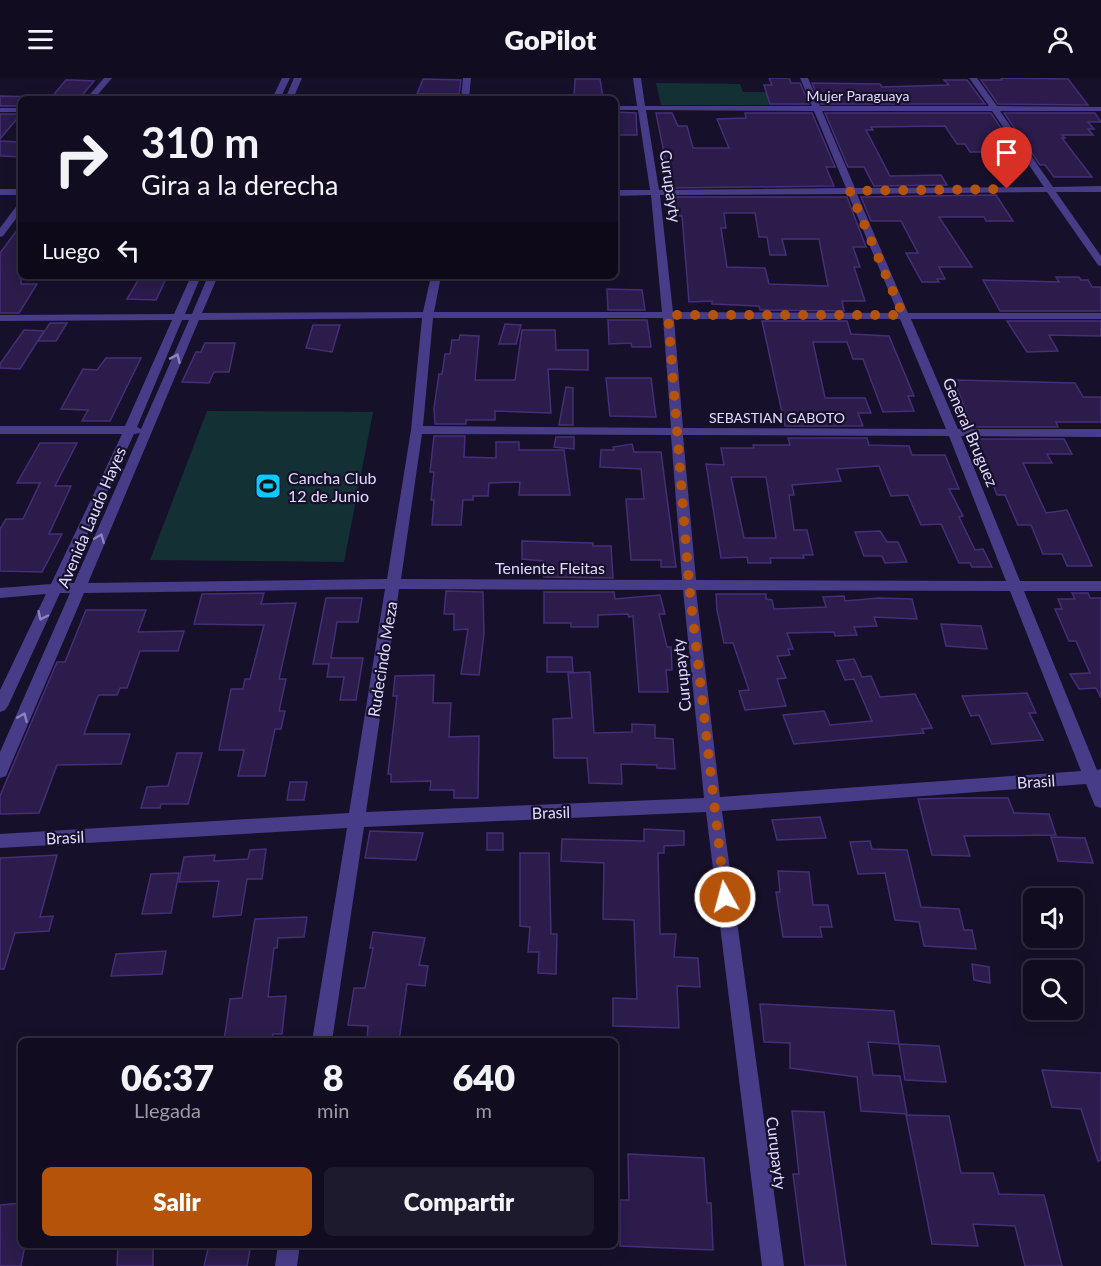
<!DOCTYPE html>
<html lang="es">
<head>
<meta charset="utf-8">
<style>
	body { margin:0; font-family:Lato,sans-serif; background:#1e1a2d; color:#f1f3f6; height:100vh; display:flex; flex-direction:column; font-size:22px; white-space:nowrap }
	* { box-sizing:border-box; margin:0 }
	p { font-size:20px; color:#9c9ba5 }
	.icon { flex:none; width:33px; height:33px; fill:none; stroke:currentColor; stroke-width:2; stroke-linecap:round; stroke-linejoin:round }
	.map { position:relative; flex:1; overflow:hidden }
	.details { position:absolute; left:18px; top:960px; width:600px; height:210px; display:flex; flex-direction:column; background:#110c20; border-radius:9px; box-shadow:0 3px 15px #0003,0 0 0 2px #302c3e }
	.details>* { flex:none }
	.top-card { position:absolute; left:18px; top:18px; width:600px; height:183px; border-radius:9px; box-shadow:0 3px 15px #0003,0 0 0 2px #302c3e; background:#110c20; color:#f1f3f6; overflow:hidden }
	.fabs { position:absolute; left:1023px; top:810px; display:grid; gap:12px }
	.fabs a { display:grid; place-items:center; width:60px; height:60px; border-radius:9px; background:#110c20; box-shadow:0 3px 15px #0003,0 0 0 2px #302c3e; font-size:30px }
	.pin { position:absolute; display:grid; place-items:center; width:51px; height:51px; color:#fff; margin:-62px -26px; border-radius:50% 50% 50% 0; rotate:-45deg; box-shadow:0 0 6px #0007 }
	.pin .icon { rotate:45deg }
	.me { position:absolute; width:66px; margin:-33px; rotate:353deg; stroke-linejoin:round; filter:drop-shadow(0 0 4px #0008) }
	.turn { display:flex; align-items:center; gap:21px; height:126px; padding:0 24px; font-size:27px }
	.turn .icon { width:78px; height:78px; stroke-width:2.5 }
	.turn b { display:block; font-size:42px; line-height:51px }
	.then { display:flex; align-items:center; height:57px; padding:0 24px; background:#0003; gap:12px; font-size:22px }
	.eta { display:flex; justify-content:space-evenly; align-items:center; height:102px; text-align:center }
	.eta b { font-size:36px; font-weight:800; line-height:42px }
	.button { display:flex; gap:12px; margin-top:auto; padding:12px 24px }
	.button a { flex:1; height:69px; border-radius:9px; background:#b45309; color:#fff; font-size:24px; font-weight:800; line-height:69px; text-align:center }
	.button a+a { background:#1e1a2d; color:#f1f3f6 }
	header { display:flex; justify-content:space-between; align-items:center; height:78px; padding:0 24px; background:#110c20; font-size:27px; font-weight:800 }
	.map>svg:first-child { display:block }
	.green { fill:#133134 }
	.building { fill:#2b1c4b; stroke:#452e77; stroke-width:1.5; fill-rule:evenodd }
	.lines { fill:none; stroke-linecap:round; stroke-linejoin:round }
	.minor { fill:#473c88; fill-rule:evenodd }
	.oneway { stroke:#8d83be }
	.route { stroke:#b45309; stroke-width:10; stroke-dasharray:0 18 }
	.labels { text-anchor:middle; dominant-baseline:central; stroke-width:4.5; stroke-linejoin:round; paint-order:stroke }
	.far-street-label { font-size:14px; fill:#e2d9ff; stroke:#17102a }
	.street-label { font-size:16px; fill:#e2d9ff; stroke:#17102a }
	.poi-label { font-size:16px; fill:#e2d9ff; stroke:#17102a; text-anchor:start }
</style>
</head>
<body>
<header><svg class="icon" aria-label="menu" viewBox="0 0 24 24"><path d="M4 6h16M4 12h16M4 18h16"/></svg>GoPilot<svg class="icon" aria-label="person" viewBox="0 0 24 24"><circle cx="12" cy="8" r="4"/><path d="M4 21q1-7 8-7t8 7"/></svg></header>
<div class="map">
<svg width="1101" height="1188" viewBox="0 0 1101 1188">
	<rect width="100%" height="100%" fill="#17102a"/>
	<!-- green -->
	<g class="green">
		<polygon points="656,5 740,6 743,14 801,14 806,27 661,27"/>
		<polygon points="207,333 373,334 344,484 150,482"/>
	</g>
	<!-- building -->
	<g class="building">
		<polygon points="769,0 789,0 791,5 800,5 809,26 770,26 764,7 772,7"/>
		<polygon points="1001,0 1068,1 1088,27 998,26 981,2 1002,2"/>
		<polygon points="423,1 461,2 459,16 417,16"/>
		<polygon points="575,1 600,1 603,20 574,19"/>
		<polygon points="66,2 72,2 94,3 79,21 50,21"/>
		<polygon points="944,2 967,2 985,26 821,26 812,5 880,6 882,9 949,7"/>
		<polygon points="0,18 38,19 36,21 21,21 21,28 0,28"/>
		<polygon points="615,34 636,35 637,57 615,57"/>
		<polygon points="656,35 672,35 678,48 687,48 693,70 729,70 717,41 746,40 745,35 812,35 835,89 826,89 834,108 671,110"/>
		<polygon points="825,35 991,35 1017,74 970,74 965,66 957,66 945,48 871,49 873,52 866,52 890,98 941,97 947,107 874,108 864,89 848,89"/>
		<polygon points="1004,35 1095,35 1101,44 1088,44 1094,51 1088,51 1093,57 1062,57 1065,60 1062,60 1092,99 1054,99 1045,87 1040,87"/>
		<polygon points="0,36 21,36 0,61"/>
		<polygon points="0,63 21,64 21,79 0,78"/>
		<polygon points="996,117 1013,143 986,143 984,139 939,139 972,189 939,189 945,201 937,201 939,204 922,204 906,175 918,175 901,143 871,143 861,119"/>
		<path d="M673,119H847L866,169H853L860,189H854L865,223H842L844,233L760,232L759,228L712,226V223L689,224L682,138H677ZM724,135H755L759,159H767L770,177H786L782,161H819L828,208L769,206L765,190L727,189L721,150H726Z"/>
		<polygon points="21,147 21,206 37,206 19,235 0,235 0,175"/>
		<polygon points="140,199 167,199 156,222 127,221"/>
		<polygon points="1056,199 1079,199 1081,202 1088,202 1092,209 1101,209 1101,233 1000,233 983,202 1059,204"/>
		<polygon points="607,211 642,212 645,232 608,232"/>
		<polygon points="608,242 647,242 651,269 632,269 631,265 609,266"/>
		<polygon points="762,243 847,243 851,256 889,258 914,318 908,318 914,333 883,334 863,281 853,281 847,264 813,264 825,320 865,320 871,335 858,335 863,348 785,348"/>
		<polygon points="1007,243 1101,243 1101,258 1049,257 1058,273 1027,274"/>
		<polygon points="50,245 67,245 56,263 38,263"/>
		<polygon points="505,246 521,247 516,266 499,266"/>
		<polygon points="313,247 340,247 332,274 306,270"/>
		<polygon points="24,252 44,253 20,291 0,290 0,286"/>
		<polygon points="522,252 555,252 556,272 588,272 588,292 548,291 551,335 495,333 495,342 466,342 466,346 435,346 434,330 439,296 442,296 445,276 450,276 452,262 459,262 460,257 479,258 475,302 515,302"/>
		<polygon points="205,265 235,265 229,294 214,294 209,305 182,304 196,274 201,274"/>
		<polygon points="106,280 141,280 110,343 82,343 88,332 61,331 83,291 97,292"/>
		<polygon points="606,300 651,300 656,339 610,338"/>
		<polygon points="954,302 1075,305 1083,319 1101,319 1101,344 1056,344 1058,349 972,349"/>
		<polygon points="566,309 573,310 573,347 559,347"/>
		<polygon points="434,358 465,358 464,379 496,380 496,364 519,364 519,372 564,372 570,417 519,417 520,404 489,405 488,418 473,418 473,422 463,422 461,447 432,447 434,422 431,422 434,394 430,394"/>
		<polygon points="556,359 574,359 574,371 554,369"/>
		<path d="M788,360H867L869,367L909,368L912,377H945L959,411H949L963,438L959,439L975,472L983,471L992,489H972L970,485H959L941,446L921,447L908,417L891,418L879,388L837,391L841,403L792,407L794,417H789L794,452H807L813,477H803L804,480H770L771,485H748L747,479L721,480L706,386L724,387L721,370H754L753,367H790ZM731,399H766L776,460H744Z"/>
		<polygon points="975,361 1064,361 1072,376 1047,376 1052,385 1023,385 1046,435 1067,432 1092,488 1067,488 1062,476 1043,476 1031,447 1018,447 1005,417 997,417"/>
		<polygon points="40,365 77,365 55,408 71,408 49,456 62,456 42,494 0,493 0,451 6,441 23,441 40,405 17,405"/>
		<polygon points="632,366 634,374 661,374 676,489 661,489 661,482 631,482 626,421 644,421 641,391 600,389 601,372 614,372 613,369"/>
		<polygon points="880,453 887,464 898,464 907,484 885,485 882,478 864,478 855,454"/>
		<polygon points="522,463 593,465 593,468 611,468 613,500 544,499 543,483 522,481"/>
		<polygon points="446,513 483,514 484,556 479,597 461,596 468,551 454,552 454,536 444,536"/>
		<polygon points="544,514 614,514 615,521 660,517 665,536 659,536 667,569 671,569 672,592 666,592 668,614 639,614 633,538 629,539 628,536 598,537 598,549 571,549 571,545 544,545"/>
		<polygon points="264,515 261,526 296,525 279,601 286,601 279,633 285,633 281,651 275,651 265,698 238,698 244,672 219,672 231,611 243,611 245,601 250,601 264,547 194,546 202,516"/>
		<polygon points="1072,515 1088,515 1090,520 1101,520 1101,620 1096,610 1079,611 1070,596 1090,595 1076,563 1069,563 1055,531 1062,531 1058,521 1075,521"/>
		<polygon points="716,516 766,516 766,521 772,522 774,531 826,529 823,519 844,518 845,523 879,520 912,521 917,541 874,539 877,548 854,549 857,557 835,558 834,554 787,555 793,571 788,571 790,577 777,578 786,600 777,601 786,628 745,632 739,613 749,612 733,565 724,565 717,532"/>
		<polygon points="326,520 362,520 358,544 337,544 331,580 363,580 356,622 340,622 344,599 327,599 329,586 313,586"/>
		<polygon points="86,532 146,532 138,554 184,553 178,573 140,573 127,610 120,610 117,617 99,617 97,620 84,656 130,656 121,686 57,687 39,735 0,736 0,718 8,699 57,584 65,584"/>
		<polygon points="941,546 981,548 987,571 946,568"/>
		<polygon points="547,579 572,579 573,594 547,594"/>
		<polygon points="854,581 862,599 871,598 880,619 915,616 932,650 922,651 924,655 794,666 783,637 824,633 830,647 872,643 854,601 845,602 837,583"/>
		<polygon points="590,594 594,655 632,654 632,646 655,647 655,660 673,661 675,691 657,690 657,687 621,686 622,706 589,705 587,680 554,680 553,641 572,640 568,595"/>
		<polygon points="434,597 433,625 451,625 449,659 479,658 478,720 454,720 454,712 430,712 431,703 391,704 391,696 388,696 397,618 393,618 395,598"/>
		<polygon points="1027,615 1036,635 1029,635 1043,662 992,666 979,637 971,638 962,618"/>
		<polygon points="177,675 202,675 188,726 161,726 160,730 141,730 147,709 168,708"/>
		<polygon points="290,704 307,704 304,722 287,722"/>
		<polygon points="954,720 1008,720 1014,735 1049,736 1056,757 964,758 970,778 932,777 918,721"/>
		<polygon points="820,739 826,760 777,762 772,742"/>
		<polygon points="644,751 684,753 684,767 664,768 664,775 658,775 660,856 676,856 674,879 698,880 700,909 677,908 679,950 613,948 613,920 637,921 634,842 603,841 604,785 561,783 562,761 644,763"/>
		<polygon points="370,753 423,755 416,782 365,780"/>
		<rect x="487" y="755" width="16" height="17"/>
		<polygon points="1051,759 1085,760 1093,785 1058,783"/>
		<polygon points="870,763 872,771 907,772 921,829 959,831 964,852 972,852 976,871 924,868 919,844 895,842 885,795 858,796 850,764"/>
		<polygon points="266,771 262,801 247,801 241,837 213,839 219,803 179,804 184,779 215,777 214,783 248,781 250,772"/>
		<polygon points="520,775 549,775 551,856 557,856 556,896 538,895 539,874 528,874 530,849 520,848"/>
		<polygon points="57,777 40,839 53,838 49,853 15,855 4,891 0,891 0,780"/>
		<polygon points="778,793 809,794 813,827 828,827 832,849 820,849 822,859 783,859 776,814 780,814"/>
		<polygon points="179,795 171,835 142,836 151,796"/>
		<polygon points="307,839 304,859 278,860 277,870 274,870 268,919 286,918 282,956 273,956 272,963 224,963 230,921 242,920 255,841"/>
		<polygon points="373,854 425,860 419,887 428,888 425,908 407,906 399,963 367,963 368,948 348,947 354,910 365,910 373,870 370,870"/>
		<polygon points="166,873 162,896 111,898 116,876"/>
		<polygon points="972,886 989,889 990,905 974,902"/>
		<polygon points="760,926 894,933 899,966 868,964 873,997 900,998 907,1036 861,1033 857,999 790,990 790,965 764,964"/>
		<polygon points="899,966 939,968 946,1004 905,1002"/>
		<polygon points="1042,992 1101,995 1101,1082 1098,1083 1081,1031 1052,1029"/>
		<polygon points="792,1033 824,1034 846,1188 805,1188 793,1096 799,1096"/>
		<polygon points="906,1037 949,1038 961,1095 993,1095 999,1116 1044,1117 1062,1188 1025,1188 1015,1148 973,1146 978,1168 932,1166"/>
		<polygon points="628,1076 704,1080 707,1125 711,1125 713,1172 620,1168 620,1122 629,1122"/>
		<polygon points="21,1125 21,1167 25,1167 21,1188 0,1188 0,1127"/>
		<polygon points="118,1167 153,1167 153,1188 117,1188"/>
		<polygon points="209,1167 251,1167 247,1188 204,1188"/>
	</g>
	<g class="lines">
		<!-- minor -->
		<g class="minor">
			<polygon points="104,0 112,0 94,21 86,21"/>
			<polygon points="282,0 290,0 280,21 272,21"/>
			<polygon points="294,0 302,0 293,21 285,21"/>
			<polygon points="463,0 471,0 469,21 461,21"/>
			<path d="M633,0H641L645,28H812L800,0H808L820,28H989L969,0H977L997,28L1101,29V33H1000L1053,109L1101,108V114H1056L1101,178V188L1098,187L1047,114L857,116L908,235H1101V241H911L958,351H1101V359L961,358L1020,503H1101V513H1024L1097,692L1101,691V730L1095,728L1086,706L722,733L784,1188H762L706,734L364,749L332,963H312L347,750L0,770V756L349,735L385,511L84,515L8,693L6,698L0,700V674L70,515H60L8,628L5,632L0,634V612L46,516L0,520V510L51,506L122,356H0V348H125L172,242L0,243V237L174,236L191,198H201L185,236H192L208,198H218L202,235L423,234L431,198H441L434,234H662L651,117L615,118V112H650L638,32H615V28H637ZM646,32L814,33L846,110L659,112ZM822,33H992L1044,109L855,110ZM848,116L898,235L673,234L660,117ZM422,240L411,352L387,501L88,505L199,242ZM433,240H663L671,350L423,348ZM674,241H900L946,351L683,350ZM182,242H189L141,351L137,349ZM140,355L74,505H65L134,356ZM422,356L671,357L682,502L401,501ZM683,357L949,358L1006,503L696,502ZM399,511L683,512L704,720L366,734ZM696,512L1010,513L1081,693L720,719Z"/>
			<rect x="0" y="30" width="21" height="4"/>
			<rect x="0" y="111" width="21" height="6"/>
			<polygon points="21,125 21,134 3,158 0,159 0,150 18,126"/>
			<polygon points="278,1167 300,1167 297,1188 275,1188"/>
		</g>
	</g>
	<!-- one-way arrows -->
	<defs><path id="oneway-chevron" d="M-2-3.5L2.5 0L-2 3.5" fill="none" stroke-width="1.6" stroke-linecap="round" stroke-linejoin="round" transform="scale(1.5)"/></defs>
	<g class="oneway">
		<use href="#oneway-chevron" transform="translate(176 280) rotate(-66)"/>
		<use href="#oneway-chevron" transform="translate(100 460) rotate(-68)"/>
		<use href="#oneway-chevron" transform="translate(42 538) rotate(115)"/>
		<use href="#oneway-chevron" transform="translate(23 639) rotate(-67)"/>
	</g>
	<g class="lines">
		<!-- route -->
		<polyline class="route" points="725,819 689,507 668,237 903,237 850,113 1007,111"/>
	</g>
	<!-- icons -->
	<defs>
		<g id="stadium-square" transform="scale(1.35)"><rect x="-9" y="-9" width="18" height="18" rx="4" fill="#05cbff" stroke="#17102a"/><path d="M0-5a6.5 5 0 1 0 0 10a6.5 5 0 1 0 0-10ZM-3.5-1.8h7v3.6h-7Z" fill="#111"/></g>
	</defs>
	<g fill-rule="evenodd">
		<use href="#stadium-square" x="268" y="408"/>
	</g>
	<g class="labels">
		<!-- far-street labels -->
		<g class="far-street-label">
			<text x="858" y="17">Mujer Paraguaya</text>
			<text x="777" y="339">SEBASTIAN GABOTO</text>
		</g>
		<!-- street labels -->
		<g class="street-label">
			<text transform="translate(671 108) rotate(82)">Curupayty</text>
			<text transform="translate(971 354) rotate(67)">General Bruguez</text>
			<text transform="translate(91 439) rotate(-67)">Avenida Laudo Hayes</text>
			<text x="550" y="489">Teniente Fleitas</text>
			<text transform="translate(382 581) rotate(-81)">Rudecindo Meza</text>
			<text transform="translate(681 597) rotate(-96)">Curupayty</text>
			<text transform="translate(1036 703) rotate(-4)">Brasil</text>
			<text transform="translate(551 734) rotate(-2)">Brasil</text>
			<text transform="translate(65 759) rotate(-3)">Brasil</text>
			<text transform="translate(777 1075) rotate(83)">Curupayty</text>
		</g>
		<!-- poi labels -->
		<g class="poi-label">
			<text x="288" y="399">Cancha Club<tspan x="288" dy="18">12 de Junio</tspan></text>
		</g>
	</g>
</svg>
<div class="fabs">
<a><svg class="icon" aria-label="sound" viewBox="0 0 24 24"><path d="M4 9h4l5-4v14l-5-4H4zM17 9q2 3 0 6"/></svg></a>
<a><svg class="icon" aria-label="search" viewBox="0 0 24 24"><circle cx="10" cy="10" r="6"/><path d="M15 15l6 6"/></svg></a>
</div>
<div class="pin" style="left:1007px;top:111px;background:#d93025"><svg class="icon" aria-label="arrive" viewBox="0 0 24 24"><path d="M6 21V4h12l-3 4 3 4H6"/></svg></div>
<svg class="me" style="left:725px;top:819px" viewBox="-20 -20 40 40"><circle r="17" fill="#b45309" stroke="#fff" stroke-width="3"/><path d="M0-11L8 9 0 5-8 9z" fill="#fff"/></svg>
<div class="top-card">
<div class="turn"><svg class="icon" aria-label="right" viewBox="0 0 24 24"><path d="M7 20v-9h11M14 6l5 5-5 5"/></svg><div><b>310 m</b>Gira a la derecha</div></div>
<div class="then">Luego<svg class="icon" aria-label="left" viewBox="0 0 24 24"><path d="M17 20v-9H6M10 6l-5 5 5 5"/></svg></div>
</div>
<section class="details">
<div class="eta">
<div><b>06:37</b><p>Llegada</p></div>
<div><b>8</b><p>min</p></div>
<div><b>640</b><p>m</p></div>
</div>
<div class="button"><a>Salir</a><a>Compartir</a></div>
</section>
</div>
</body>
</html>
